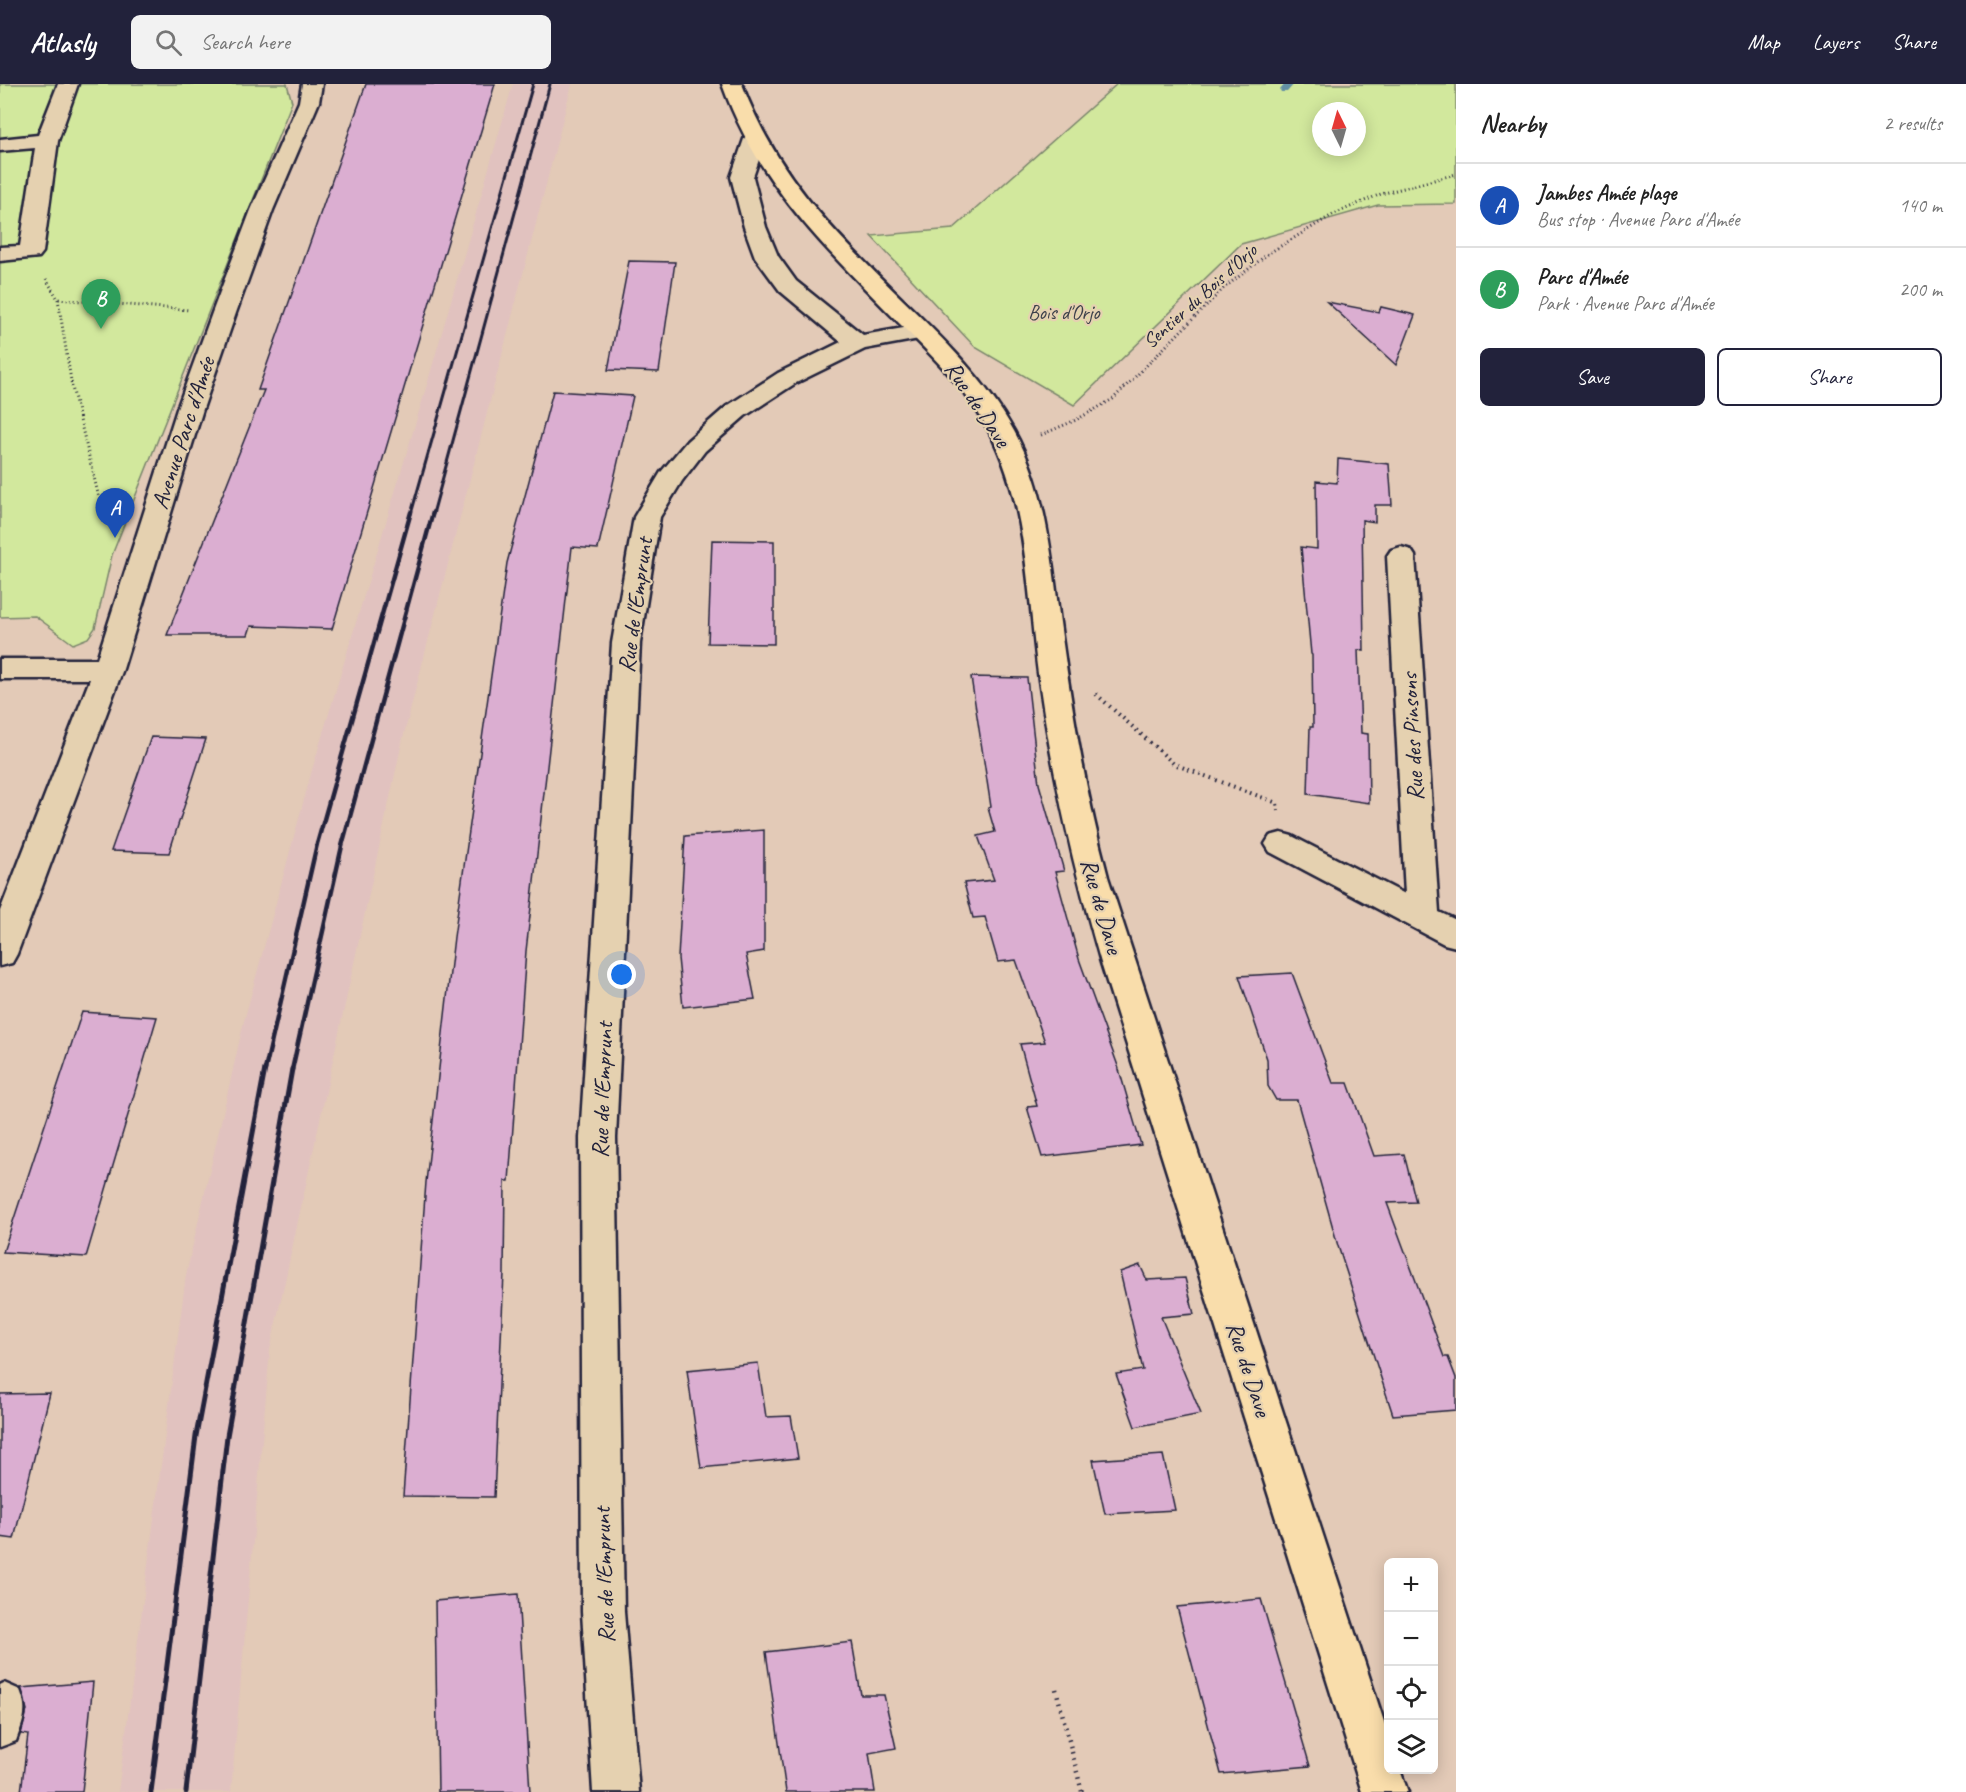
<!DOCTYPE html>
<html lang="en">
<head>
<meta charset="utf-8">
<style>
	:root { --surface:#fff; --page:#f2f2f2; --text:#222; --muted:#767676; --line:#e0e0e0; --accent:#22223b }
	body { margin:0; font-family:Caveat,sans-serif; background:var(--page); color:var(--text) }
	.controls { position:absolute; right:18px; bottom:18px; display:grid; overflow:hidden; border-radius:9px; box-shadow:0 3px 15px #0003 }
	.controls button { width:54px; height:54px; display:grid; place-items:center; padding:0; border:0; border-bottom:2px solid var(--line); background:var(--surface); color:var(--text); font:30px sans-serif }
	.compass { position:absolute; left:1312px; top:18px; width:54px; height:54px; border-radius:50%; background:var(--surface); box-shadow:0 3px 15px #0003; rotate:355deg }
	.you { position:absolute; left:622px; top:891px; width:21px; height:21px; margin:-15px; border:4px solid #fff; border-radius:50%; background:#1a73e8; box-shadow:0 0 0 9px #1a73e833 }
	.badge { display:grid; place-items:center; width:39px; height:39px; border-radius:50%; background:var(--accent); color:#fff; font-size:20px; font-weight:700 }
	.pin { position:absolute; translate:-50% -50px; filter:drop-shadow(0 2px 3px #0008) }
	.pin::after { content:''; position:absolute; top:32px; width:21px; height:18px; background:inherit; clip-path:polygon(0 0,100% 0,50% 100%) }
	.list { margin:0; padding:0; list-style:none }
	h2 { display:flex; justify-content:space-between; align-items:center; height:78px; margin:0; padding:0 24px; font-size:26px }
	h2 small { font-size:20px; font-weight:400; color:var(--muted) }
	.list li { display:grid; grid-template-columns:39px 1fr auto; gap:18px; align-items:center; box-sizing:border-box; height:84px; padding:0 24px; border-top:2px solid var(--line) }
	.list b { display:block; font-size:22px; white-space:nowrap }
	.list p { margin:0; font-size:20px; white-space:nowrap; color:var(--muted) }
	.list em { font-size:20px; font-style:normal; color:var(--muted) }
	.actions { display:flex; gap:12px; padding:18px 24px }
	.actions a { flex:1; padding:14px 0; border:2px solid var(--accent); border-radius:9px; text-align:center; font-size:21px; color:var(--accent) }
	.actions .main { background:var(--accent); color:#fff }
	.icon { flex:none; width:33px; height:33px; fill:none; stroke:currentColor; stroke-width:2; stroke-linecap:round; stroke-linejoin:round }
	.map { position:relative; flex:none; width:1456px; height:1708px; overflow:hidden }
	header { display:flex; align-items:center; gap:36px; box-sizing:border-box; height:84px; padding:0 30px; background:var(--accent); color:#fff }
	header strong { font-size:28px }
	nav { display:flex; gap:33px; margin-inline-start:auto; font-size:21px }
	.search { width:420px; height:54px; background:var(--page); display:flex; align-items:center; gap:15px; box-sizing:border-box; padding:0 21px; border-radius:9px; color:var(--muted); font-size:22px }
	main { display:flex }
	aside { flex:1; background:var(--surface) }
	.map>svg:first-child { display:block }
	.built { fill:#e1c2bf }
	.green { fill:#d2e89d; stroke:#7a856c; stroke-width:1.5; fill-rule:evenodd }
	.lines { fill:none; stroke-linecap:round; stroke-linejoin:round }
	.stream { fill:#6290a4; fill-rule:evenodd }
	.building { fill:#dbaed1; stroke:#22223b; stroke-width:1.5 }
	.minor-casing { stroke:#22223b; stroke-width:5 }
	.major-casing { stroke:#22223b; stroke-width:5 }
	.path-far2 { stroke:#22223b; stroke-width:3; stroke-dasharray:1 3; stroke-linecap:butt }
	.path-far1 { stroke:#22223b; stroke-width:4; stroke-dasharray:1.5 4.5; stroke-linecap:butt }
	.path { stroke:#22223b; stroke-width:4.5; stroke-dasharray:1.5 5; stroke-linecap:butt }
	.minor { fill:#e5d1b0; fill-rule:evenodd }
	.major { fill:#f9ddab; fill-rule:evenodd }
	.rail-far2 { stroke:#22223b; stroke-width:3 }
	.rail-far1 { stroke:#22223b; stroke-width:4.5 }
	.rail { stroke:#22223b; stroke-width:5 }
	.labels { text-anchor:middle; dominant-baseline:central; stroke-width:4.5; stroke-linejoin:round; paint-order:stroke }
	.far-street-label { font-size:20px; fill:#22223b; stroke:#e5d1b0 }
	.far-park-label { font-size:20px; fill:#3c404a; stroke:#e5d1b0 }
	.street-label { font-size:24px; fill:#22223b; stroke:#e5d1b0 }
</style>
</head>
<body>
<header>
<strong>Atlasly</strong>
<div class="search"><svg class="icon" aria-label="search" viewBox="0 0 24 24"><circle cx="10" cy="10" r="6"/><path d="M15 15l6 6"/></svg>Search here</div>
<nav><a>Map</a><a>Layers</a><a>Share</a></nav>
</header>
<main>
<div class="map">
<svg width="1456" height="1708" viewBox="0 0 1456 1708">
	<rect width="100%" height="100%" fill="#e3cab7"/>
	<filter id="ink" filterUnits="userSpaceOnUse"><feTurbulence type="fractalNoise" baseFrequency=".0167" numOctaves="2"/><feDisplacementMap in="SourceGraphic" scale="12" xChannelSelector="R" yChannelSelector="G"/><feConvolveMatrix kernelMatrix="1 2 1 2 8 2 1 2 1" color-interpolation-filters="sRGB"/></filter>
	<g filter="url(#ink)">
		<polygon class="built" points="513,0 572,0 402,658 270,1266 231,1708 118,1708 186,1191 244,937 312,686 426,304"/>
		<g class="green">
			<polygon points="0,0 287,0 292,18 112,471 95,544 88,554 73,560 35,532 0,533"/>
			<path d="M 1117,0 L 1456,0 L 1456,120 L 1378,121 L 1241,160 L 1074,321 L 975,263 L 871,152 L 953,145 ZM 1321,27 L 1357,27 L 1357,63 L 1321,63 Z"/>
		</g>
		<g class="lines">
			<polygon class="stream" points="1285,0 1294,0 1287,8 1281,8 1280,6"/>
		</g>
		<g class="building">
			<polygon points="366,0 495,0 332,545 251,542 248,551 167,551 264,306 258,306"/>
			<polygon points="629,177 675,178 659,288 608,286"/>
			<polygon points="1327,218 1379,228 1381,223 1415,231 1396,281"/>
			<polygon points="553,307 633,312 598,465 572,463 526,867 509,1097 505,1097 504,1189 494,1413 403,1412 426,1098 454,853 507,479"/>
			<polygon points="1338,375 1389,380 1392,421 1375,421 1375,438 1362,436 1364,567 1358,566 1361,649 1368,650 1369,719 1308,710 1310,643 1313,643 1312,571 1311,570 1301,463 1317,465 1316,397 1337,399"/>
			<polygon points="712,456 774,457 774,560 708,559"/>
			<polygon points="971,593 1027,594 1039,700 1064,787 1055,788 1079,875 1118,982 1141,1061 1042,1073 1027,1023 1037,1022 1020,960 1045,958 1016,876 998,878 985,833 973,834 964,799 994,796 978,752 995,748 988,724 991,723"/>
			<polygon points="151,653 206,655 169,769 111,767"/>
			<polygon points="764,746 764,867 746,870 755,915 683,923 678,874 685,752"/>
			<polygon points="1292,889 1333,999 1348,999 1374,1072 1404,1070 1416,1118 1387,1119 1444,1273 1448,1273 1456,1294 1456,1326 1393,1331 1338,1162 1297,1016 1276,1016 1268,1002 1267,975 1239,892"/>
			<polygon points="82,928 157,933 86,1173 3,1168"/>
			<polygon points="1140,1181 1147,1196 1185,1194 1194,1230 1161,1233 1201,1330 1135,1343 1116,1290 1143,1286 1120,1188"/>
			<polygon points="758,1279 766,1333 791,1332 798,1374 701,1384 687,1286"/>
			<polygon points="50,1309 14,1455 0,1453 0,1310"/>
			<polygon points="1163,1371 1175,1426 1105,1430 1093,1376"/>
			<polygon points="518,1510 530,1708 438,1708 435,1517"/>
			<polygon points="1261,1515 1310,1682 1221,1690 1177,1523"/>
			<polygon points="852,1558 861,1611 884,1611 896,1664 869,1669 875,1708 786,1708 766,1568"/>
			<polygon points="93,1598 82,1708 21,1708 28,1651 21,1650 27,1626 21,1604"/>
		</g>
		<g class="lines">
			<g class="minor-casing">
				<g id="minor">
					<polygon points="58,0 78,0 58,57 43,168 39,173 0,177 0,163 20,162 35,64 0,67 0,55 38,51"/>
					<polygon points="302,0 322,0 319,18 273,126 236,229 203,325 123,585 17,870 12,879 0,882 0,827 90,595 0,595 0,575 97,575 177,325 212,229 251,126 299,18"/>
					<polygon points="755,49 763,50 766,55 753,93 766,143 778,172 796,197 863,251 921,241 930,243 933,248 930,253 865,265 796,299 745,332 705,367 682,397 660,433 640,559 616,1054 624,1528 639,1708 593,1708 582,1528 580,1054 612,559 634,433 661,388 687,357 727,322 778,289 841,258 780,207 755,173 744,143 731,93 744,55 747,50"/>
					<polygon points="1401,463 1411,466 1415,472 1439,828 1456,836 1456,863 1444,860 1270,768 1265,760 1270,752 1281,749 1292,752 1405,810 1387,472 1391,466"/>
					<path d="M 4,1599 L 20,1606 C 28,1626 24,1636 16,1657 L 0,1663 L 0,1601 Z"/>
				</g>
			</g>
			<g class="major-casing">
				<path id="major" d="M 722,0 L 742,0 C 777,93 834,148 903,216 C 944,256 986,296 1014,347 C 1049,410 1052,483 1062,553 C 1073,633 1087,715 1108,793 L 1388,1650 L 1388,1686 L 1400,1686 L 1408,1708 L 1362,1708 L 1101,879 C 1074,786 1054,699 1040,603 C 1027,518 1030,425 989,347 C 964,300 923,263 886,226 C 817,156 756,95 722,0 Z"/>
			</g>
			<g class="path-far2">
				<polyline points="46,195 58,215 189,226"/>
				<polyline points="58,215 72,303 103,430"/>
				<polyline points="1041,351 1076,336 1113,315 1224,204 1269,169 1334,130 1381,110 1456,90"/>
			</g>
			<g class="path-far1">
				<polyline points="102,428 115,438"/>
				<polyline points="1096,610 1174,680 1277,719 1278,727"/>
			</g>
			<polyline class="path" points="1056,1605 1082,1708"/>
			<use href="#minor" class="minor"/>
			<use href="#major" class="major"/>
			<g class="rail-far2">
				<polyline points="411,430 533,0"/>
				<polyline points="433,430 550,0"/>
			</g>
			<g class="rail-far1">
				<polyline points="265,986 317,760 411,428"/>
				<polyline points="292,986 342,762 433,428"/>
			</g>
			<g class="rail">
				<polyline points="151,1708 196,1352 265,985"/>
				<polyline points="186,1708 227,1352 292,985"/>
			</g>
		</g>
	</g>
	<g class="labels">
		<g class="far-street-label">
			<text transform="translate(1200 212) rotate(-42)">Sentier du Bois d'Orjo</text>
		</g>
		<g class="far-park-label">
			<text x="1064" y="228">Bois d'Orjo</text>
		</g>
		<g class="street-label">
			<text transform="translate(978 320) rotate(56)">Rue de Dave</text>
			<text transform="translate(183 349) rotate(-72)">Avenue Parc d'Amée</text>
			<text transform="translate(635 521) rotate(-82)">Rue de l'Emprunt</text>
			<text transform="translate(1412 653) rotate(-93)">Rue des Pinsons</text>
			<text transform="translate(1102 822) rotate(74)">Rue de Dave</text>
			<text transform="translate(602 1006) rotate(-88)">Rue de l'Emprunt</text>
			<text transform="translate(1249 1285) rotate(72)">Rue de Dave</text>
			<text transform="translate(604 1491) rotate(-92)">Rue de l'Emprunt</text>
		</g>
	</g>
</svg>
<div class="controls">
<button>+</button>
<button>−</button>
<button><svg class="icon" aria-label="locate" viewBox="0 0 24 24"><circle cx="12" cy="12" r="6"/><path d="M12 2v4M12 18v4M2 12h4M18 12h4"/></svg></button>
<button><svg class="icon" aria-label="layers" viewBox="0 0 24 24"><path d="M12 4l9 5-9 5-9-5zM3 14l9 5 9-5"/></svg></button>
</div>
<svg class="compass" viewBox="-18 -18 36 36"><path d="M0-13l5 13h-10z" fill="#e53935"/><path d="M0 13l5-13h-10z" fill="#767676"/></svg>
<div class="you"></div>
<div class="pin badge" style="left:115px;top:454px;background:#1a4fb4">A</div>
<div class="pin badge" style="left:101px;top:245px;background:#2e9e5b">B</div>
</div>
<aside>
<h2>Nearby<small>2 results</small></h2>
<ul class="list">
<li><span class="badge" style="background:#1a4fb4">A</span><div><b>Jambes Amée plage</b><p>Bus stop · Avenue Parc d'Amée</p></div><em>140 m</em></li>
<li><span class="badge" style="background:#2e9e5b">B</span><div><b>Parc d'Amée</b><p>Park · Avenue Parc d'Amée</p></div><em>200 m</em></li>
</ul>
<div class="actions"><a class="main">Save</a><a>Share</a></div>
</aside>
</main>
</body>
</html>
